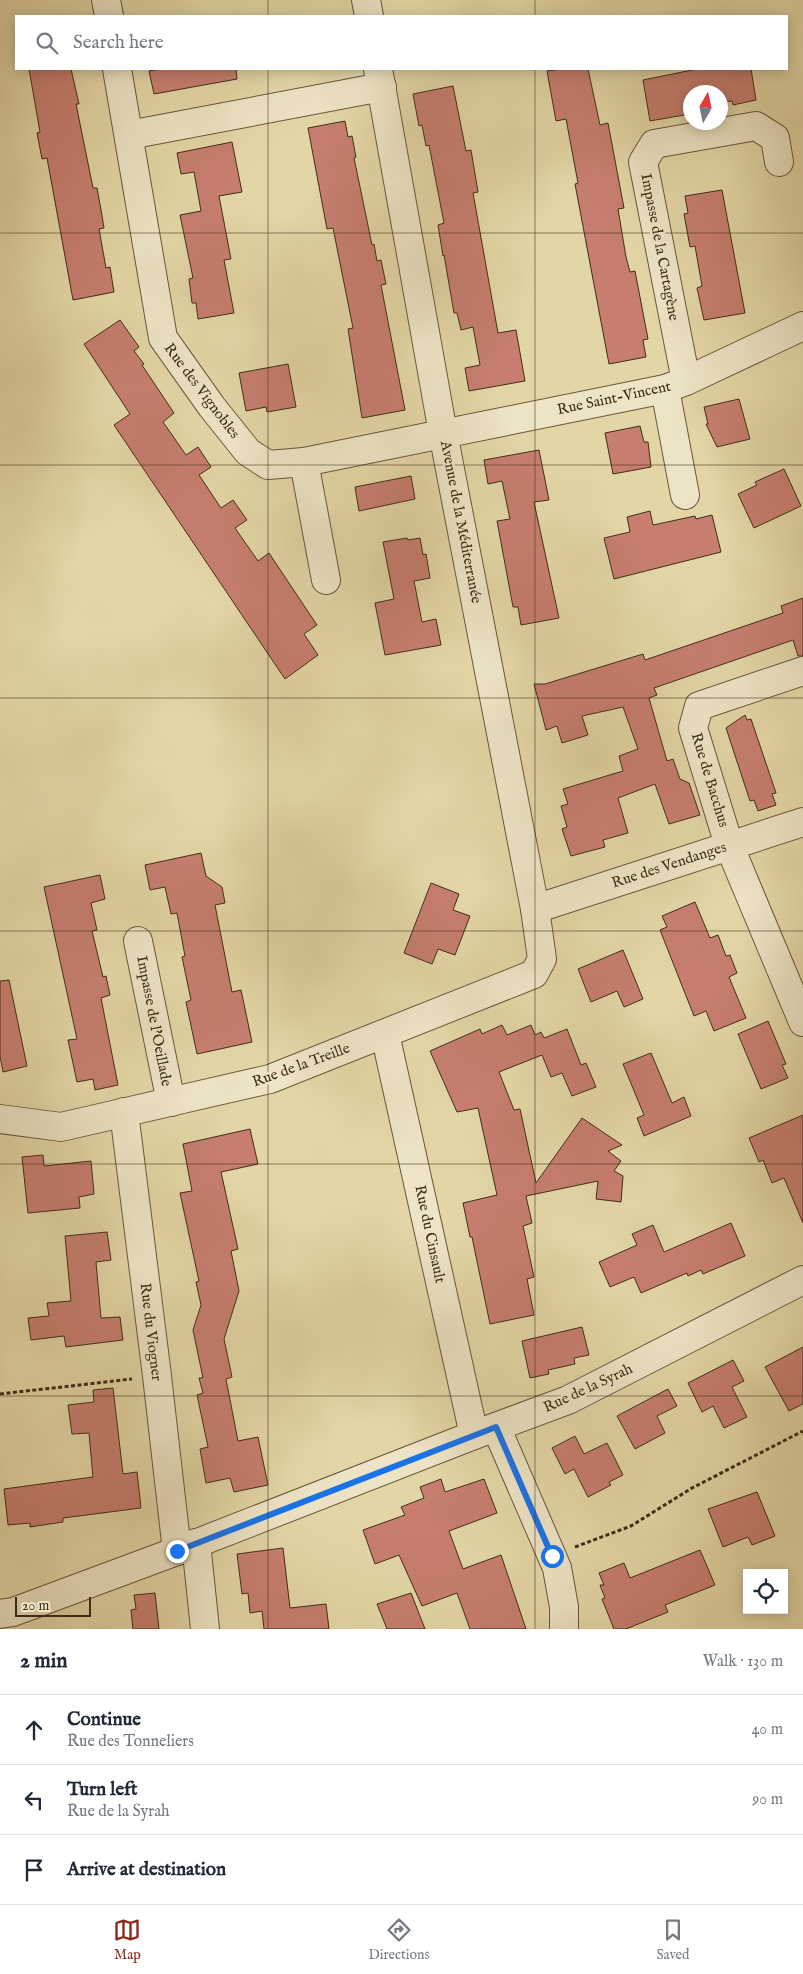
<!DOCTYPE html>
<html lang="en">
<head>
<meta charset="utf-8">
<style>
	:root { --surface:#fff; --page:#f6f6f7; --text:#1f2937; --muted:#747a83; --line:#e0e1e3; --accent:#8f2418 }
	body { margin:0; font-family:"IM FELL English",serif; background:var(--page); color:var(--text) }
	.controls { position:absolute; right:15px; bottom:15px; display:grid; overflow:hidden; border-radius:0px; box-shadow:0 2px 12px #0003 }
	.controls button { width:45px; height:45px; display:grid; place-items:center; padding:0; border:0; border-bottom:1px solid var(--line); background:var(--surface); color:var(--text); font:25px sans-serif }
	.compass { position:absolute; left:683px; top:85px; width:45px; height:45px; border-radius:50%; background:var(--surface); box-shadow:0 2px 12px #0003; rotate:9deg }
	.scale { position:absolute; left:15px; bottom:12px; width:76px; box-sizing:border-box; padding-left:5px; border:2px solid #3f2e17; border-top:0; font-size:14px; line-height:18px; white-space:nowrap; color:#3f2e17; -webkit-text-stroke:4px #ede4c5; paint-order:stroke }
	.stop { position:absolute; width:15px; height:15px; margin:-11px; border:4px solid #1a73e8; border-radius:50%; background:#fff }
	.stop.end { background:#1a73e8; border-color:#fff; box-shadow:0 1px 5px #0008 }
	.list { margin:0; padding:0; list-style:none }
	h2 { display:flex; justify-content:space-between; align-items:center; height:65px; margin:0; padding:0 20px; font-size:21px }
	h2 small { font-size:16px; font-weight:400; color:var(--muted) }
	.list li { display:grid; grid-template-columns:32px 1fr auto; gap:15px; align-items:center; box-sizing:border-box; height:70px; padding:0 20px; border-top:1px solid var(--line) }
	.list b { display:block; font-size:19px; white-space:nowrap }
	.list p { margin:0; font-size:16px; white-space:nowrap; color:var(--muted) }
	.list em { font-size:16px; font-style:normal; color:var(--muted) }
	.icon { flex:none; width:28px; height:28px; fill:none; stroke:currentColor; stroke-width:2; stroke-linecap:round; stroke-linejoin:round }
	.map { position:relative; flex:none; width:803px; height:1629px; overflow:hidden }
	.search { position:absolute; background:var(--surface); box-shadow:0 2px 12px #0003; left:15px; right:15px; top:15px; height:55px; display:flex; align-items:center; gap:12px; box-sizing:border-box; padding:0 18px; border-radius:0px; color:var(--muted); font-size:19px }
	.sheet { height:275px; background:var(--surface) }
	nav { display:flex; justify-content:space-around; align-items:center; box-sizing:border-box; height:70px; border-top:1px solid var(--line); background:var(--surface); font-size:14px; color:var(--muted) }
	nav a { display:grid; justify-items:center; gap:2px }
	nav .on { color:var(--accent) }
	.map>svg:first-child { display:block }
	.building { fill:#c77e6f; stroke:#3f2e17 }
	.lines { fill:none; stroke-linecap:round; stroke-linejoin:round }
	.street-casing { stroke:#68583b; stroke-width:30 }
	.path { stroke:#3f2e17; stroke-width:3; stroke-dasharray:4 2.5; stroke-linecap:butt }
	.street { stroke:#ede4c5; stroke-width:28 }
	.route { stroke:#1a73e8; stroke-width:6 }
	.grid { fill:none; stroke:#3f2e17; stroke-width:1; stroke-opacity:0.55 }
	.labels { text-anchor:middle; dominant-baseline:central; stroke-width:5; stroke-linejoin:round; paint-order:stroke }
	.street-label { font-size:15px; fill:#3f2e17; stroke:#ede4c5 }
</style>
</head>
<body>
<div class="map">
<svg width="803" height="1629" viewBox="0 0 803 1629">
	<rect width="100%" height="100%" fill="#e3d6a6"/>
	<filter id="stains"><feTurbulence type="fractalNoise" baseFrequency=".004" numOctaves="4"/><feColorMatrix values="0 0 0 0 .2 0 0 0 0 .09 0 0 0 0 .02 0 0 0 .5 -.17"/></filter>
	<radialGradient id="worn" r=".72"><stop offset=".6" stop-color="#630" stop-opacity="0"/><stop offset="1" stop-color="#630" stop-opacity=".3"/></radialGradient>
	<g class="building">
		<polygon points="29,69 71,69 79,104 76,104 93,188 97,188 101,210 104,228 99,229 106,268 110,267 114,292 73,300 47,158 42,159 37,133 40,132"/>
		<polygon points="160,69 236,69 237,79 154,94 149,71"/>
		<polygon points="561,69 588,69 600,125 608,123 624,208 618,209 626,257 630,272 635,271 648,339 643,340 646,357 609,364 575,184 578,183 566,119 556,121 547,71"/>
		<polygon points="697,69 751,69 756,100 733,105 732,101 720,103 720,92 690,92 690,114 650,121 643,80"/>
		<polygon points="453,86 466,151 471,150 478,192 473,193 498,333 516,330 525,381 469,391 465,368 480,365 473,327 461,330 457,313 454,313 444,255 443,256 438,225 444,223 429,145 426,146 422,125 419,126 413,94"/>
		<polygon points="345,121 348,137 352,136 356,157 354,158 372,245 374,244 377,261 381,260 386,284 381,285 405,410 362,418 348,329 353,328 333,228 327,229 308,128"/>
		<polygon points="232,142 242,192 219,196 231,259 224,260 234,313 198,319 196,303 192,303 189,279 193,278 180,215 201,211 194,172 181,174 177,153"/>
		<polygon points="722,190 745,313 704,320 697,288 702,286 695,246 690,247 684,214 688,213 685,196"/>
		<polygon points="120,320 139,347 134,351 144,364 142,365 174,413 163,422 186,455 198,447 211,467 199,475 221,508 233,500 247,520 235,528 258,561 269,553 317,625 304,634 318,655 285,679 114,425 130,414 84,344"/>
		<polygon points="288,364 296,407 267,412 266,407 246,411 239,373"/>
		<polygon points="739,399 750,439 717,447 706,424 708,424 704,407"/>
		<polygon points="640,426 644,442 648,442 651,467 613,474 605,433"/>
		<polygon points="539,450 549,500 534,502 559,618 521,625 518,607 513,607 497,521 510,519 502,481 488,484 484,460"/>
		<polygon points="784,469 801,506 754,528 738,494 757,485 755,482"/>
		<polygon points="411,476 415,499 359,511 355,487"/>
		<polygon points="650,511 653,525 695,516 696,519 712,515 721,552 614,579 604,538 630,532 627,517"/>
		<polygon points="407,538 408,540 420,538 423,555 426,554 430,578 414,581 422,622 436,619 441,645 385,655 375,603 394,599 383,542"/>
		<polygon points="803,598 803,656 798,656 793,640 654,688 657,695 649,698 667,761 673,759 680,779 689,783 700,815 669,824 655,784 618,798 628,833 603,840 605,847 571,856 562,829 567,827 561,806 568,804 563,789 623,771 619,756 638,749 623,707 582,716 588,735 562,743 557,726 546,730 534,684 545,684 643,654 645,660 783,613 781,606"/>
		<polygon points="745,715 747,720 751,719 776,793 772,794 776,805 758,811 754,800 750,801 726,728"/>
		<polygon points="201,853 206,876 222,887 225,903 215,905 232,992 241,990 252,1042 197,1054 186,1002 191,1000 182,957 185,956 177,913 171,914 165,887 150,890 145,865"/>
		<polygon points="100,875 105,899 91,903 97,930 92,931 103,977 106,976 110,995 101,998 118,1085 95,1090 93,1079 77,1082 68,1040 77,1039 44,887"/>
		<polygon points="431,883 459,894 453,910 470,916 455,955 438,949 432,964 404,953"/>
		<polygon points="695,902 710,938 718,935 726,956 730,955 737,973 729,977 746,1018 714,1031 706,1011 694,1016 660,930 667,927 662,916"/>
		<polygon points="623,950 643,999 624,1007 617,991 591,1002 578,969"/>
		<polygon points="9,980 27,1066 3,1072 0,1056 0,981"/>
		<polygon points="768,1021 786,1064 782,1065 788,1078 761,1089 738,1034"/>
		<polygon points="502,1025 507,1035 531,1025 535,1035 541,1032 544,1038 567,1029 581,1065 586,1063 596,1087 572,1096 562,1073 551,1077 542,1055 499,1072 514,1110 520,1109 536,1183 582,1118 622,1145 608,1151 621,1161 614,1171 623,1176 621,1202 596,1199 598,1181 526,1196 532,1223 523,1226 534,1277 527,1279 534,1315 490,1324 472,1237 470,1237 463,1203 497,1195 478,1108 457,1112 430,1051 480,1029 482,1034"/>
		<polygon points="651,1053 672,1103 684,1097 691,1116 644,1136 637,1118 644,1115 623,1064"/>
		<polygon points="803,1115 803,1223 784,1178 772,1183 763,1160 759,1162 749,1138"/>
		<polygon points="250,1129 258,1164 221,1172 238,1249 231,1251 239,1291 224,1339 232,1377 226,1379 238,1441 258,1437 268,1485 234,1492 230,1478 206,1483 200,1449 208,1447 197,1395 203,1393 199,1378 203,1378 193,1330 201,1305 196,1282 199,1281 180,1193 192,1191 183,1144"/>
		<polygon points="43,1155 44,1166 91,1161 94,1194 79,1197 80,1208 28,1213 22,1157"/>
		<polygon points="731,1223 745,1256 703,1274 701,1270 688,1276 687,1273 641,1293 634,1277 610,1287 599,1262 637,1245 632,1234 653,1225 664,1252"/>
		<polygon points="107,1232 111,1260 96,1262 101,1318 120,1317 123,1340 66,1347 64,1336 31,1340 28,1318 49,1316 47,1303 71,1301 65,1236"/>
		<polygon points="582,1327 589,1355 574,1358 575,1364 548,1370 549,1374 530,1378 522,1341"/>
		<polygon points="803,1347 803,1404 789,1411 765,1367"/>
		<polygon points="733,1360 744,1381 732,1387 747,1417 724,1428 713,1406 702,1412 688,1383"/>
		<polygon points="113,1388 123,1474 137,1472 141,1508 63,1518 63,1522 30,1527 30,1523 8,1525 4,1489 93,1477 89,1433 72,1434 68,1405 94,1402 93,1390"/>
		<polygon points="668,1389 677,1406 657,1416 665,1433 635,1449 617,1416"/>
		<polygon points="575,1436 584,1454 607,1443 623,1475 609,1482 611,1485 588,1497 574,1469 565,1474 552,1448"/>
		<polygon points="441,1479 445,1492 484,1479 497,1513 449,1531 463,1569 501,1555 526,1629 470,1629 457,1593 422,1606 399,1555 375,1564 363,1530 405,1515 401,1507 424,1498 420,1487"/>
		<polygon points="757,1492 775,1536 752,1545 748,1537 723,1547 708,1509"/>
		<polygon points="283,1548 290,1608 326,1604 329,1629 264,1629 262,1611 250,1613 248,1593 242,1594 237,1554"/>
		<polygon points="700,1550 715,1585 665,1605 668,1612 626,1629 614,1629 602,1599 605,1598 600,1585 604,1585 599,1573 624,1563 630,1578"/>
		<polygon points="155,1593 159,1629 133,1629 131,1610 136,1609 134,1595"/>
		<polygon points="411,1593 425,1629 387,1629 377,1604"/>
	</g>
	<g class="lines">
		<g class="street-casing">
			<g id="street">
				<polyline points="106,0 109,16"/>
				<polyline points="366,0 369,16"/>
				<polyline points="117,69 163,338 212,407 248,452 268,465 304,462 665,389 686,381 803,326"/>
				<polyline points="129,135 382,87"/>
				<polyline points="686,381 643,162 654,144 756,126 775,138 779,162"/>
				<polyline points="665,389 685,495"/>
				<polyline points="304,462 326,580"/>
				<polyline points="803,671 699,706 693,728 729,845 803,1022"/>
				<polyline points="535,909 803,822"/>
				<polyline points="138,941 171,1102"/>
				<polyline points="385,1034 474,1435"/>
				<polyline points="124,1112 157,1376 177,1551"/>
				<polyline points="0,1119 61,1127 270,1079 534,974 542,959 535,909 443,433 378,69"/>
				<polyline points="496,1427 557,1568 564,1607 564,1629"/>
				<polyline points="196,1543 205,1629"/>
				<polyline points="0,1614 13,1612 177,1551 474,1435 568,1400 803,1280"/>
			</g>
		</g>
		<g class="path">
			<polyline points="0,1394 132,1379"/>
			<polyline points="575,1547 631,1526 692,1488 803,1431"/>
		</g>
		<use href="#street" class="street"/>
	</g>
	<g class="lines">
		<polyline class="route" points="177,1551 496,1427 552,1556"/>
	</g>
	<path class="grid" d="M 268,0 L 268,16M 535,0 L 535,16M 268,69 L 268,1629M 535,69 L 535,1629M 0,233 L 803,233M 0,465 L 803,465M 0,698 L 803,698M 0,931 L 803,931M 0,1164 L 803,1164M 0,1396 L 803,1396"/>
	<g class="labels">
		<g class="street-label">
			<text transform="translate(660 247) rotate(79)">Impasse de la Cartagène</text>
			<text transform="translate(202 391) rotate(53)">Rue des Vignobles</text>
			<text transform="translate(614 398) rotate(-12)">Rue Saint-Vincent</text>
			<text transform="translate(461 522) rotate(79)">Avenue de la Méditerranée</text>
			<text transform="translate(710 780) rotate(73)">Rue de Bacchus</text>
			<text transform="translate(669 865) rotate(-18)">Rue des Vendanges</text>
			<text transform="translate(154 1021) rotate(79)">Impasse de l'Oeillade</text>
			<text transform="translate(301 1065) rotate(-20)">Rue de la Treille</text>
			<text transform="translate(430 1234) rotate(78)">Rue du Cinsault</text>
			<text transform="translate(151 1332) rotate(83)">Rue du Viogner</text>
			<text transform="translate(588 1388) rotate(-25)">Rue de la Syrah</text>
		</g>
	</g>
	<rect width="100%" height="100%" filter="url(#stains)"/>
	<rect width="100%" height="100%" fill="url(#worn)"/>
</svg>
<div class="controls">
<button><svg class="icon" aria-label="locate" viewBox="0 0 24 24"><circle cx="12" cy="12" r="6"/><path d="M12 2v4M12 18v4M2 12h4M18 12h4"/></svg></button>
</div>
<svg class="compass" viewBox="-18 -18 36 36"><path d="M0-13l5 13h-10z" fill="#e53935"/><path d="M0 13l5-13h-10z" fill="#747a83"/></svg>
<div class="scale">20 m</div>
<div class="stop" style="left:552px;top:1556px"></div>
<div class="stop end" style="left:177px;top:1551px"></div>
<div class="search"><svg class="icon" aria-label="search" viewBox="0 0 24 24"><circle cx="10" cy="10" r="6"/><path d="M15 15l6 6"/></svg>Search here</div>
</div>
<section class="sheet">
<h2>2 min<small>Walk · 130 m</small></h2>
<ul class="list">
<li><svg class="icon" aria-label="ahead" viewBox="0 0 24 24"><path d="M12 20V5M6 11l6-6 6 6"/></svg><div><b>Continue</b><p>Rue des Tonneliers</p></div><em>40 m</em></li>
<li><svg class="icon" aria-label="left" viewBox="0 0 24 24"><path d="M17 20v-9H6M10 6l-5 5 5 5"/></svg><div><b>Turn left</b><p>Rue de la Syrah</p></div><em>90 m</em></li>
<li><svg class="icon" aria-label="arrive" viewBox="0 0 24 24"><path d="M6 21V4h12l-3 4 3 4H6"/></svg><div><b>Arrive at destination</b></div></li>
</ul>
</section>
<nav>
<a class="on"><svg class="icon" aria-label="map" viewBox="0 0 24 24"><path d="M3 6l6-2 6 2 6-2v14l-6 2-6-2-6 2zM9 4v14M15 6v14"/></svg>Map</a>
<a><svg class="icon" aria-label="directions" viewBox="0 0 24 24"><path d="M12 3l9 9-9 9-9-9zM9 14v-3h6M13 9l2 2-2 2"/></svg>Directions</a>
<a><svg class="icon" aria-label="saved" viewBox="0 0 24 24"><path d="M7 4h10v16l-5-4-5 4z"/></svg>Saved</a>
</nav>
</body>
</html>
